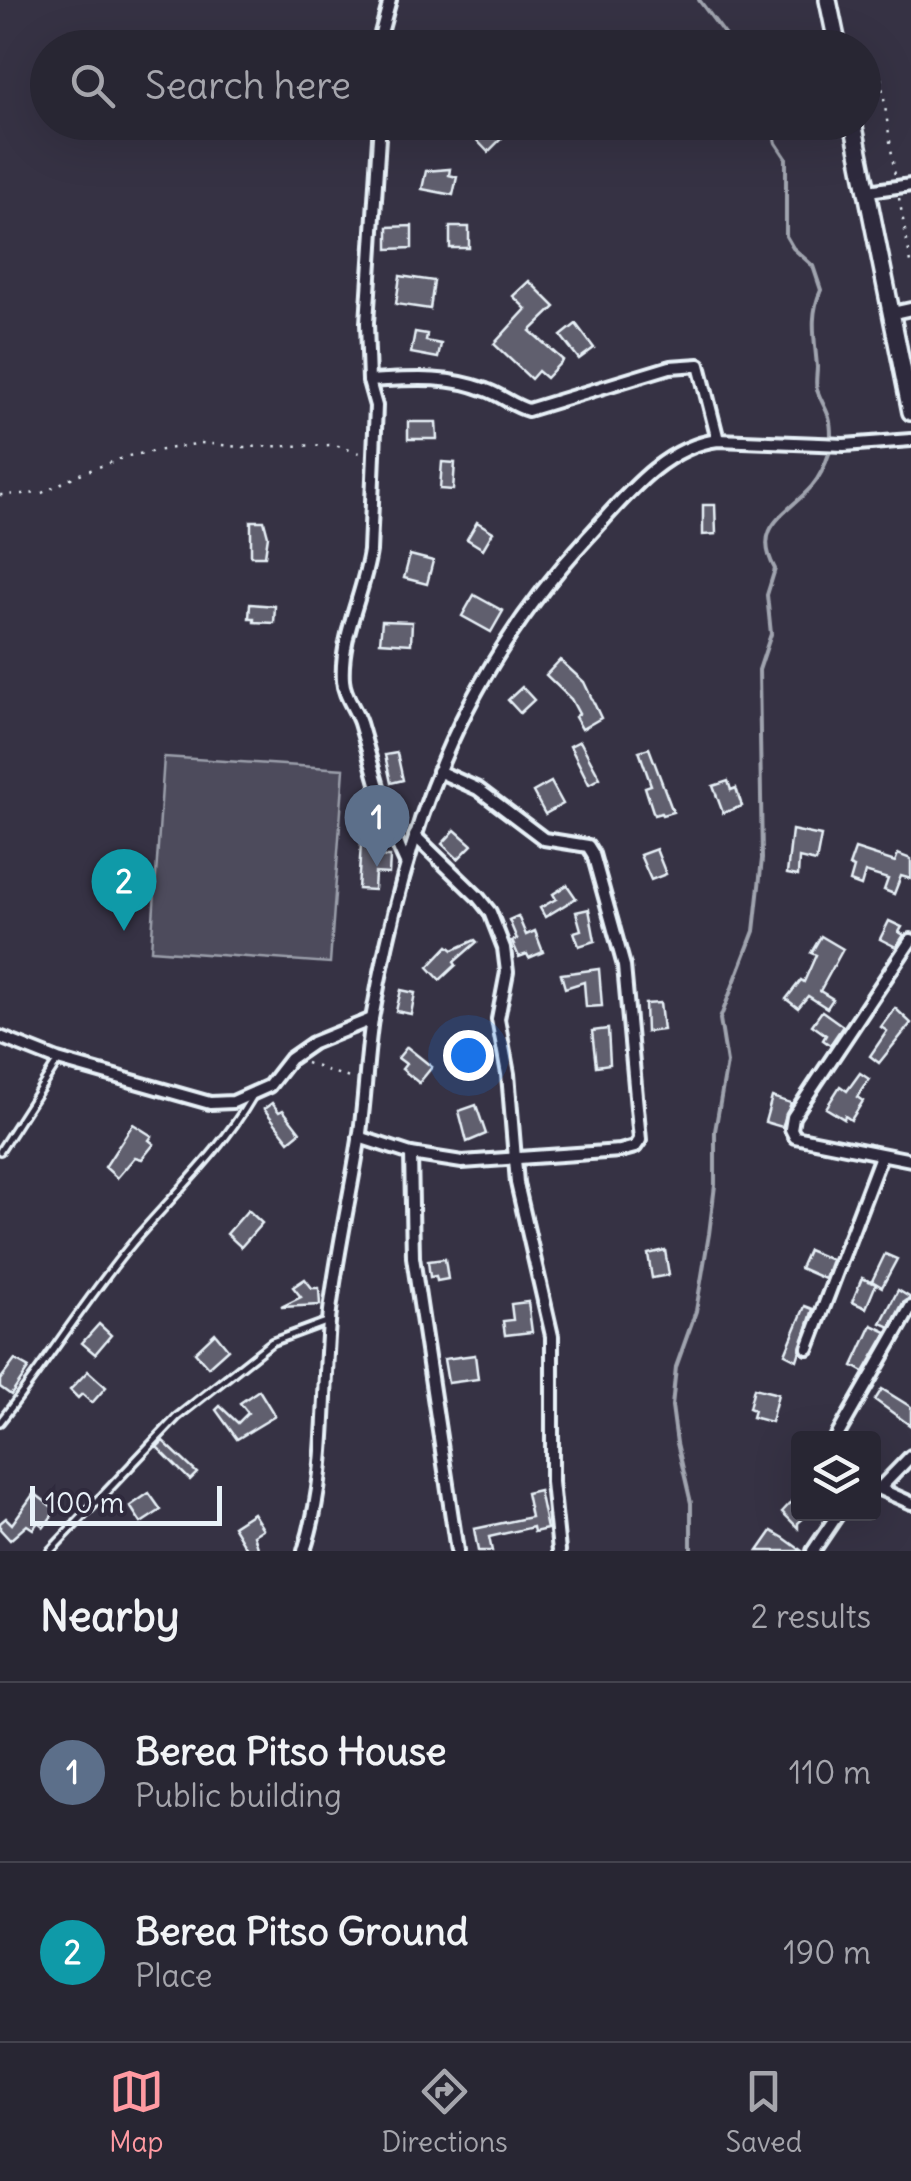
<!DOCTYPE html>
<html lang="en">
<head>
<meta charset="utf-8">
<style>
	:root { --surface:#282633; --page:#302e3b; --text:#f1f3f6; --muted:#a5a5ac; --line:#44434e; --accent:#ff9aa2 }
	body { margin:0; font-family:Delius,sans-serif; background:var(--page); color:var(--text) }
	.controls { position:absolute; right:30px; bottom:30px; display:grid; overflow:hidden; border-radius:10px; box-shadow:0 10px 40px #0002 }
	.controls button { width:90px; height:90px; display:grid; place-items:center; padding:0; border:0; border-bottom:2px solid var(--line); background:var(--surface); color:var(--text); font:50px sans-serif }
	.scale { position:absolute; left:30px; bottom:25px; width:192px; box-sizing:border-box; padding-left:10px; border:5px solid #e8f1f8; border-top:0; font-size:28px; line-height:35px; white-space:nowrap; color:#e8f1f8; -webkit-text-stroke:8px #2f2a3d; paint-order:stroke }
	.you { position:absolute; left:468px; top:1055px; width:35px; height:35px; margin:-25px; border:8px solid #fff; border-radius:50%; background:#1a73e8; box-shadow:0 0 0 15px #1a73e833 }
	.badge { display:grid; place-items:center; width:65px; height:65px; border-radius:50%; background:var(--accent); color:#fff; font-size:32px; font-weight:700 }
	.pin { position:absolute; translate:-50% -82px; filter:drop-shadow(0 2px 5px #0008) }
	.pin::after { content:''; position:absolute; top:52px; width:35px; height:30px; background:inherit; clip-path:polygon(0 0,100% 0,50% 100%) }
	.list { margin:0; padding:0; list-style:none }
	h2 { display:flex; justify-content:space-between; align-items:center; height:130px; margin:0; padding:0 40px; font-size:42px }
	h2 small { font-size:32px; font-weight:400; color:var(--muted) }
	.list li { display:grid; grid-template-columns:65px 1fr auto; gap:30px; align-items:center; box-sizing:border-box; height:180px; padding:0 40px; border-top:2px solid var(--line) }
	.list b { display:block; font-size:38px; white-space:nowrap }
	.list p { margin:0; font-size:32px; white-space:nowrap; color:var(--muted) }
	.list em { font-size:32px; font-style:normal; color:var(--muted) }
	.icon { flex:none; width:55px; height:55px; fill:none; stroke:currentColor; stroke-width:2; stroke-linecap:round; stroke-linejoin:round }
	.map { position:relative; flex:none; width:911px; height:1551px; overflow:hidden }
	.search { position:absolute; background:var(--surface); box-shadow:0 10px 40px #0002; left:30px; right:30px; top:30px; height:110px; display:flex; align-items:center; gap:25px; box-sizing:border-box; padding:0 35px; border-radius:55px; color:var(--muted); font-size:38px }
	.sheet { height:490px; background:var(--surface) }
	nav { display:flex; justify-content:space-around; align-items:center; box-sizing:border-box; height:140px; border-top:2px solid var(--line); background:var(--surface); font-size:28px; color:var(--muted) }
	nav a { display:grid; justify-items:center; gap:5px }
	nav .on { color:var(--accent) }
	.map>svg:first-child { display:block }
	.green { fill:#4d4b5c; stroke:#9a9eaa; stroke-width:2.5 }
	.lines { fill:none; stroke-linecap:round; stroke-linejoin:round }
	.stream { stroke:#a0a4af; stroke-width:4 }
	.building { fill:#605e6e; stroke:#e8f1f8; stroke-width:2.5 }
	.service-casing { stroke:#e8f1f8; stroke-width:12 }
	.minor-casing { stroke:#e8f1f8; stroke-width:18 }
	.primary-casing { stroke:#e8f1f8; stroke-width:22 }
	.path { stroke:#e8f1f8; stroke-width:2.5; stroke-dasharray:2.5 8; stroke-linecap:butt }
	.service { stroke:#2f2a3d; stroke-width:5 }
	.minor { stroke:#2f2a3d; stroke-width:10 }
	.primary { stroke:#2f2a3d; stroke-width:15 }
</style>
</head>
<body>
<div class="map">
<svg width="911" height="1551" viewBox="0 0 911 1551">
	<rect width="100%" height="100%" fill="#363244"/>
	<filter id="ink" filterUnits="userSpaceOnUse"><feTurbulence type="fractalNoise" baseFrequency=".01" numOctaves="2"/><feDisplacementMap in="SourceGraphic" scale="20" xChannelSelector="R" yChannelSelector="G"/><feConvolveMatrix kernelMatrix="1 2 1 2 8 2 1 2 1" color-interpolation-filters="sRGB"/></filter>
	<g filter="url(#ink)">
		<polygon class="green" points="164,757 344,769 330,963 151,950"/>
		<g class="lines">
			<g class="stream">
				<polyline points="699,0 735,48"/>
				<path d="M 771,122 L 776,143 L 786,158 L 786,236 L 793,248 L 813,266 L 821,290 C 809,316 815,339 817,367 C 817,374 815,383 817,390 C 824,409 831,412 831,435"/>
				<path d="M 691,1551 L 691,1503 L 677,1443 L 672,1406 L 676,1367 L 696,1311 L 709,1234 L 715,1185 L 715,1131 L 727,1063 L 720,1019 L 754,931 L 762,859 L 759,670 L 771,634 L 767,595 L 775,569 C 751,526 787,515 812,486 C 820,477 826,463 830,451"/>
			</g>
		</g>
		<g class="building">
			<polygon points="407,122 444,122 442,134 406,128"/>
			<polygon points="480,122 491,122 504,136 488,152 470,133"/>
			<polygon points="450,169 449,175 457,177 453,195 422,189 426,171"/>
			<polygon points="412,226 412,248 388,249 388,227"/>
			<rect x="450" y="227" width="19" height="21"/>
			<polygon points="400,276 434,281 430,309 396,304"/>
			<polygon points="529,281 555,307 530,331 563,360 546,378 538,371 531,379 494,344 526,309 513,296"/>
			<polygon points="576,324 594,348 579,359 561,336"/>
			<polygon points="415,332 427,334 426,341 441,344 438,358 411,353"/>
			<polygon points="408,422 436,422 437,439 408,439"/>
			<polygon points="442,462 455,463 453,490 440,489"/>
			<polygon points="703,505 715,505 716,534 703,535"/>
			<polygon points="251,521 264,521 268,536 265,556 251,556"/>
			<polygon points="477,522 493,532 483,549 467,539"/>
			<polygon points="410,555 433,561 427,584 404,578"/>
			<polygon points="474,595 503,611 491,632 462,616"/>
			<polygon points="250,604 275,606 274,623 254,622 254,618 249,618"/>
			<polygon points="382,621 412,622 411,644 380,642"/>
			<polygon points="560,660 584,682 601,718 582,729 575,717 579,714 571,699 546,675"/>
			<polygon points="522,687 534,700 520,713 508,700"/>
			<polygon points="580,741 600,778 589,784 570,746"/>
			<polygon points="649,748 673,812 662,815 661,813 654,815 645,787 651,785 639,751"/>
			<polygon points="397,753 403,780 391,783 385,755"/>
			<polygon points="728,781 731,790 736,788 742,806 723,813 713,786"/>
			<polygon points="551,782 563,804 545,814 533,792"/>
			<polygon points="455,830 472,845 458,859 442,844"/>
			<polygon points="792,830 821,836 816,862 799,858 798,876 787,874"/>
			<polygon points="361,844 376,845 375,857 390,857 389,874 375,873 374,890 358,889"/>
			<polygon points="656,849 666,874 651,880 640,855"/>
			<polygon points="855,849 895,862 898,854 911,859 911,879 901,876 894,894 884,890 888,879 865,872 861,886 850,882 854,868 849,866"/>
			<polygon points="567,885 576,898 545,917 540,908 556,899 553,894"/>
			<polygon points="589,909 595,941 579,946 574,932 581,930 576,912"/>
			<polygon points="518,916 526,935 535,931 543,952 529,958 527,954 519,957 512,941 517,939 509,920"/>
			<polygon points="889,921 902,927 899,932 904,935 896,947 880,939"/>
			<polygon points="821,936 843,949 820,991 833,999 827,1008 808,996 798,1008 786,999 801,980 804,982 816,955 811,953"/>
			<polygon points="475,940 477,942 454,962 456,965 440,980 428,967 448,946 453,950"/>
			<polygon points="599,969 602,1006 586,1007 584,982 565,988 561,974"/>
			<polygon points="401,990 415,993 411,1014 396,1011"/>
			<polygon points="660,1003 663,1030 646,1032 645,1004"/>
			<polygon points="895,1008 911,1023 879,1063 870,1056 887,1031 881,1027"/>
			<polygon points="822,1011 843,1026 830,1045 823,1040 826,1035 812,1025"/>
			<polygon points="608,1029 610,1064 596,1066 592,1031"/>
			<polygon points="407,1047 432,1067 419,1083 402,1069 406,1064 398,1058"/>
			<polygon points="860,1073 869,1079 857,1097 863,1101 851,1120 845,1116 844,1119 826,1108 840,1086 847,1091"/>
			<polygon points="772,1097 791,1103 782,1127 765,1122"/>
			<polygon points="272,1103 279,1112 283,1110 300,1132 289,1141 264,1109"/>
			<polygon points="476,1105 486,1134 467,1142 459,1111"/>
			<polygon points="133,1124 152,1136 149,1140 154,1144 142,1159 135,1157 117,1178 105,1167"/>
			<polygon points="248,1210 262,1223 241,1247 227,1234"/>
			<polygon points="665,1250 669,1275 652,1278 648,1254"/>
			<polygon points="808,1250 832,1260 825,1279 800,1268"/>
			<polygon points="885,1254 897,1259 882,1287 872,1281"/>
			<polygon points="445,1259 448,1279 437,1281 436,1276 430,1277 428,1261"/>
			<polygon points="862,1278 876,1284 866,1308 852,1302"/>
			<polygon points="305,1279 312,1288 319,1288 320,1305 281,1307 301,1297 293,1287"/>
			<polygon points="898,1290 911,1298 903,1303 890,1327 881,1323"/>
			<polygon points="528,1302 532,1332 505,1335 503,1321 513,1320 511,1304"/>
			<polygon points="805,1306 813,1309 797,1360 785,1354"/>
			<polygon points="99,1324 111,1335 95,1354 82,1343"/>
			<polygon points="872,1325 887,1332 864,1372 853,1366"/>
			<polygon points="215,1333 228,1349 208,1367 195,1352"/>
			<polygon points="475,1355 478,1379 448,1383 444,1359"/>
			<polygon points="15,1360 29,1368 11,1395 0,1387 0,1380"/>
			<polygon points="88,1371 106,1387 92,1403 82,1394 78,1398 70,1390"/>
			<polygon points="754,1388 778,1394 771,1422 752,1417 754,1410 749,1408"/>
			<polygon points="882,1389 911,1407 911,1426 875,1400"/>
			<polygon points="259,1390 275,1416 237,1439 216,1410 220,1406 238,1423 248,1413 240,1403"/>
			<polygon points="163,1441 197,1473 190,1480 157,1447"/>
			<polygon points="539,1490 547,1529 534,1532 533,1527 489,1537 492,1551 478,1551 474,1529 531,1517 526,1493"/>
			<polygon points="34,1493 56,1510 44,1527 38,1522 33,1529 27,1525 10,1540 0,1529 0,1523 6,1518 12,1524"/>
			<polygon points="149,1493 161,1510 141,1523 130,1506"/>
			<polygon points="798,1495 798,1514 808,1514 798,1523 798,1528 782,1512"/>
			<polygon points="253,1513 263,1529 254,1535 259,1551 248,1551 233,1526"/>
			<polygon points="772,1531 784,1538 802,1551 758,1551"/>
		</g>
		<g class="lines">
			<g class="service-casing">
				<g id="service">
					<polyline points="0,1151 58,1061"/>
					<path d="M 0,1422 C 46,1364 87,1297 134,1241 C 174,1194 221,1151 252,1097"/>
					<polyline points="50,1551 177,1417 272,1342 329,1321"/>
				</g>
			</g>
			<g class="minor-casing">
				<g id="minor">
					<polyline points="377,48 390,0"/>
					<path d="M 380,122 L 367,323 L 369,381 L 376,406 L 370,551 C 364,594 340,636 343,680 C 344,696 355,708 360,723 C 375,773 383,814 406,863"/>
					<polyline points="868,191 911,185"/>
					<polyline points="893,313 911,309"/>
					<path d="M 369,381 C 409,379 447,375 486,390 C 501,395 513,406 528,410 L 670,367 L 699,365 L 718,440"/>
					<polyline points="415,836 478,897 490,912 504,948 507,972 498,1019 508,1074 517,1183 552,1336 552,1482 559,1551"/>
					<polyline points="911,940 793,1117 791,1129 795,1137 911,1160"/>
					<polyline points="0,1037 58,1060 210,1103 233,1102 269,1086 290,1059 313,1043 372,1019"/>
					<polyline points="359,1137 411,1154 462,1162 620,1151 635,1147 640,1140 624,966 593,854 588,846 544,839 478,789 438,771"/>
					<polyline points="411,1154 413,1257 457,1551"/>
					<polyline points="808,1348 881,1156"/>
					<polyline points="836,1438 911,1307"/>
					<polyline points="875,1487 911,1503"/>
					<polyline points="880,1488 911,1456"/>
					<path d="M 304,1551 C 329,1475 322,1390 330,1311 C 337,1254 350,1197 359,1140 C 365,1100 366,1059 372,1019 C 405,831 456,680 588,537 C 624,498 662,447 718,440 L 844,445 L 911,440"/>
					<polyline points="813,1551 838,1514"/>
				</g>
			</g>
			<g class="primary-casing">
				<g id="primary">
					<polyline points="828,0 838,48"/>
					<polyline points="853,122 911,412"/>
				</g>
			</g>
			<g class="path">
				<polyline points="881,78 895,176"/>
				<polyline points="899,198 911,263"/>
				<polyline points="0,495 42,493 77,475 128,456 201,443 241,447 335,445 362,454"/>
				<polyline points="306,1063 355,1080"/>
			</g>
			<use href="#service" class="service"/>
			<use href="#minor" class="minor"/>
			<use href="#primary" class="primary"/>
		</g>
	</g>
</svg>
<div class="controls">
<button><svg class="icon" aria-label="layers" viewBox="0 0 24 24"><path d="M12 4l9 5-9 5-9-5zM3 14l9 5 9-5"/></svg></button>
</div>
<div class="scale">100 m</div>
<div class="you"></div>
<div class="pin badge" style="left:377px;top:867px;background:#5c6f8a">1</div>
<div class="pin badge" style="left:124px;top:931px;background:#0f9aa8">2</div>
<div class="search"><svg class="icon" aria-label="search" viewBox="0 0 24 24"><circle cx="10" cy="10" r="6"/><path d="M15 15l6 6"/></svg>Search here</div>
</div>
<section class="sheet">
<h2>Nearby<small>2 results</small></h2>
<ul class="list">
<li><span class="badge" style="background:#5c6f8a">1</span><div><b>Berea Pitso House</b><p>Public building</p></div><em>110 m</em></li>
<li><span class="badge" style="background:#0f9aa8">2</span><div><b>Berea Pitso Ground</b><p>Place</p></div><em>190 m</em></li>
</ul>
</section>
<nav>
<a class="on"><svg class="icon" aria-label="map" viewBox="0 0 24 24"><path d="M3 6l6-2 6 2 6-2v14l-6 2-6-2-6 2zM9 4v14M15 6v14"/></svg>Map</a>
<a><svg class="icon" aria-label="directions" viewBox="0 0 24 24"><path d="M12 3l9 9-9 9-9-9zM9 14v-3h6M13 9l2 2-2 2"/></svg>Directions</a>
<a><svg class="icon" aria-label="saved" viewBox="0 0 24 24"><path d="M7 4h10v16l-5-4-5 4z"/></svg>Saved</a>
</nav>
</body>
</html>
